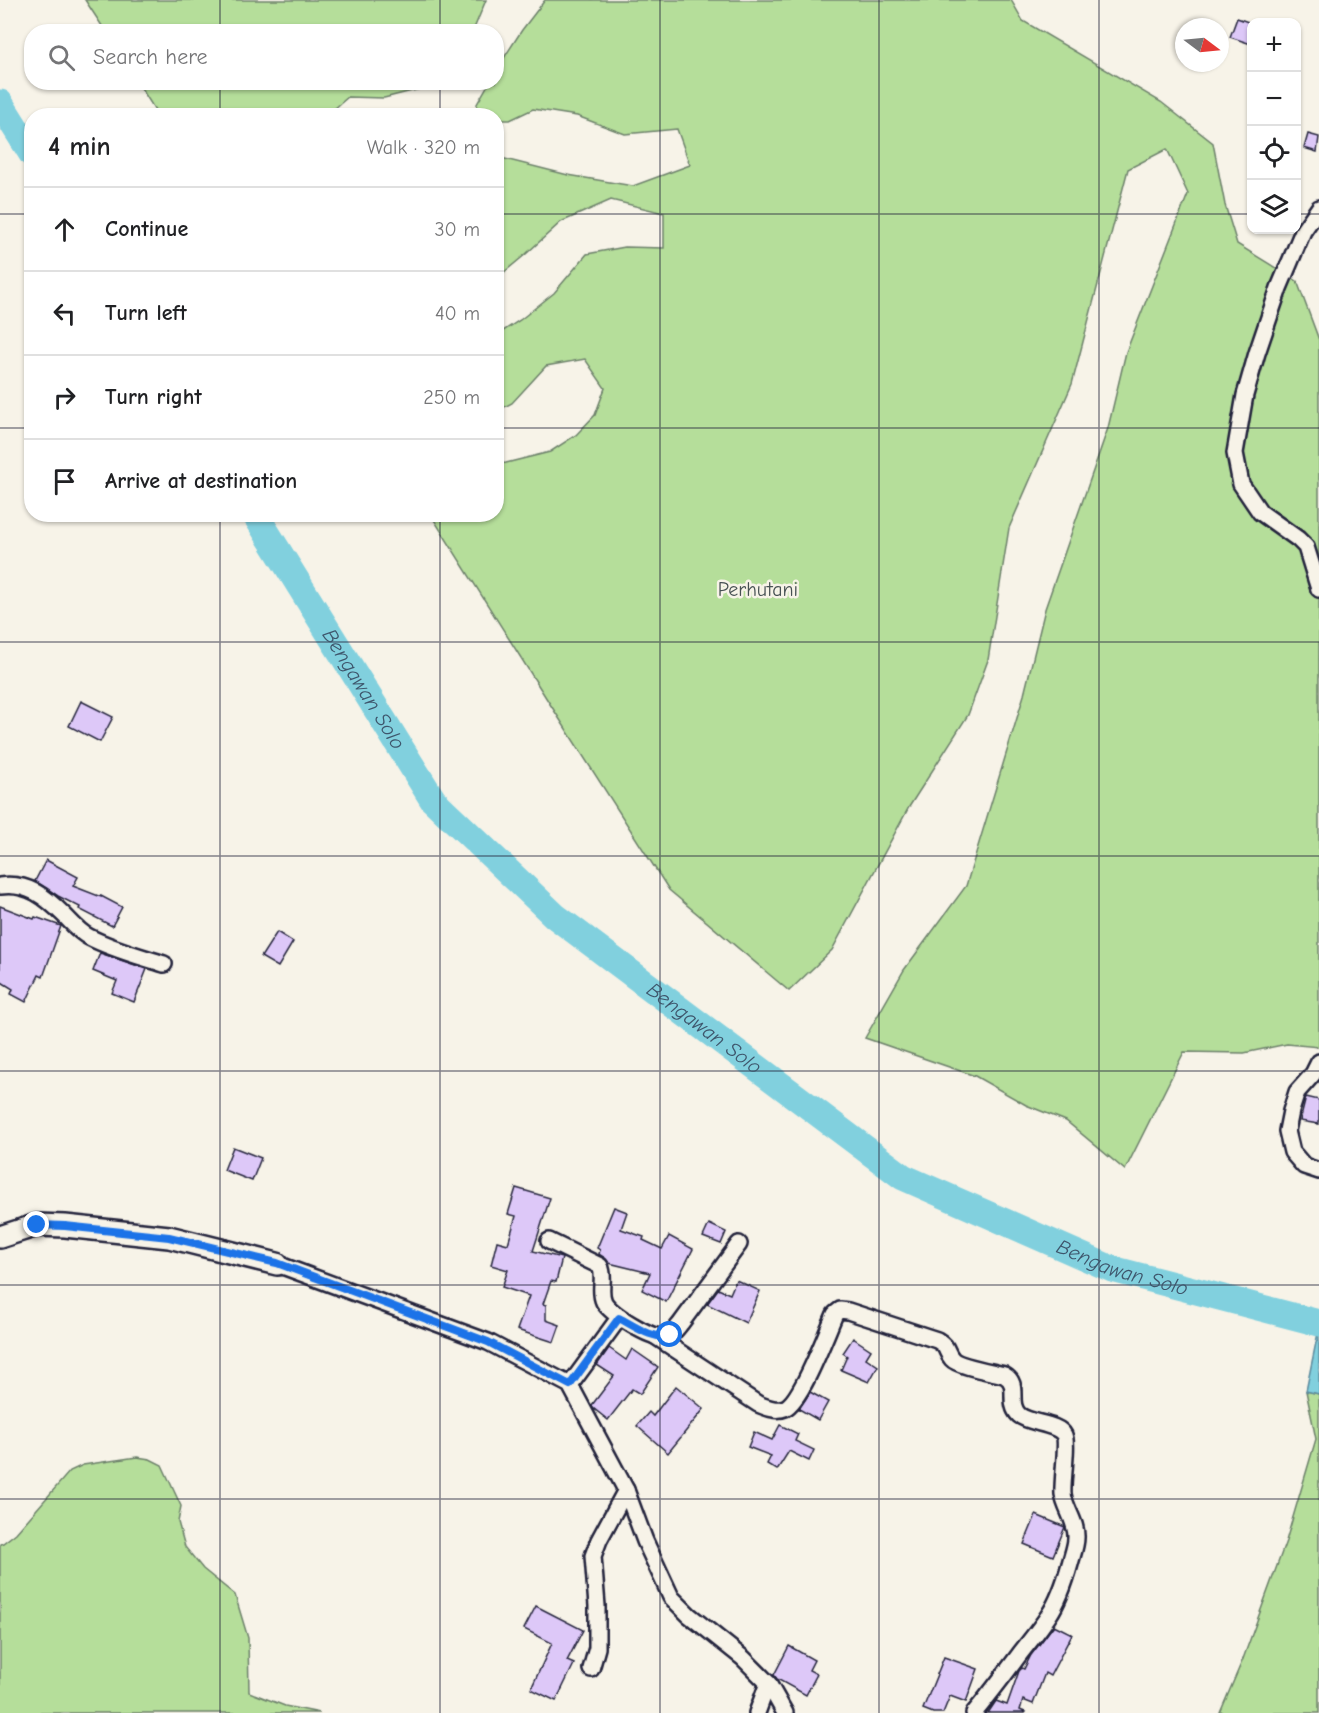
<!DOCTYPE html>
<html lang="en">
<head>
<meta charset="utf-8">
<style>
	:root { --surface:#fff; --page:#f6f6f6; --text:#202124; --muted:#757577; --line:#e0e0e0 }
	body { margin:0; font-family:"Comic Neue",sans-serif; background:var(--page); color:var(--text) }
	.controls { position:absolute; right:18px; top:18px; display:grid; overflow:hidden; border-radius:12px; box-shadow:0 2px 4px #0004 }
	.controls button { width:54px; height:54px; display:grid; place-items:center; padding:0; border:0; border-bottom:2px solid var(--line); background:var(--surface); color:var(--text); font:30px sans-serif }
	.compass { position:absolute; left:1175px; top:18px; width:54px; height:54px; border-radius:50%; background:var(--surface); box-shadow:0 2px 4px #0004; rotate:106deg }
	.stop { position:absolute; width:18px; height:18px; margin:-14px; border:4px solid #1a73e8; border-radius:50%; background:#fff }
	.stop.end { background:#1a73e8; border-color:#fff; box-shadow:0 2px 6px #0008 }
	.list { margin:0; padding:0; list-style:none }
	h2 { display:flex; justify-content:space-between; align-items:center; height:78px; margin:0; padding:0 24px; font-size:26px }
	h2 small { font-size:20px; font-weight:400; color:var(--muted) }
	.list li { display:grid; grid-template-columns:39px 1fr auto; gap:18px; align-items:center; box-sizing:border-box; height:84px; padding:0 24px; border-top:2px solid var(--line) }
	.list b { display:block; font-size:22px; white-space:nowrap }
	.list em { font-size:20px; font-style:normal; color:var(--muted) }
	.icon { flex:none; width:33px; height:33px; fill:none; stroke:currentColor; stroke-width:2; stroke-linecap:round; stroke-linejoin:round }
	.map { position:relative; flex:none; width:1319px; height:1713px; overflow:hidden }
	.search { position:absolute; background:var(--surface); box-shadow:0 2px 4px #0004; left:24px; top:24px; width:480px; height:66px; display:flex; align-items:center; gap:15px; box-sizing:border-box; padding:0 21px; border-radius:24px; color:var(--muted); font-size:22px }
	.panel { position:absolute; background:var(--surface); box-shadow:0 2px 4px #0004; left:24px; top:108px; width:480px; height:414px; border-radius:24px }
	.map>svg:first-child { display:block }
	.green { fill:#b5de9a; stroke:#6c806a; stroke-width:1.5 }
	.water { fill:#81d0de; stroke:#5b8a9d; stroke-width:1.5 }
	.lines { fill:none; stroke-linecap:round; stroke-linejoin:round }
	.river { stroke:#81d0de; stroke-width:27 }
	.building { fill:#ddc8f8; stroke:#22223b; stroke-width:1.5 }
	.street-casing { stroke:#22223b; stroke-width:20 }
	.secondary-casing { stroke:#22223b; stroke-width:26 }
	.street { stroke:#f7f3e8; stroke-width:15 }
	.secondary { stroke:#f7f3e8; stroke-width:21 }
	.route { stroke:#1a73e8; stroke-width:8 }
	.grid { fill:none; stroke:#22223b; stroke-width:1.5; stroke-opacity:0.55 }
	.labels { text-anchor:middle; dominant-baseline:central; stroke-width:5; stroke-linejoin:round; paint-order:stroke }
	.park-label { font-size:20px; fill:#475153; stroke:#f7f3e8 }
	.water-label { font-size:21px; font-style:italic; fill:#3e566c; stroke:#f7f3e8 }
</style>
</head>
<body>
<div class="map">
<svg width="1319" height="1713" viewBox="0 0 1319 1713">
	<rect width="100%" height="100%" fill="#f7f3e8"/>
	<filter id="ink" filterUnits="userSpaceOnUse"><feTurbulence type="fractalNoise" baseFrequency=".0167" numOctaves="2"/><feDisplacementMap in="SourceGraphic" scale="12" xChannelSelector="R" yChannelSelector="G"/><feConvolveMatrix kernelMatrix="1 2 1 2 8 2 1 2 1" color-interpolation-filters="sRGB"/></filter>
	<g filter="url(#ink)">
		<g class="green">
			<polygon points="85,0 486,0 473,31 106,32"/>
			<polygon points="545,0 1011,0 1023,21 1161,102 1213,143 1225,205 1237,244 1297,281 1319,340 1319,1047 1287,1044 1244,1053 1184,1052 1125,1170 1066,1121 1026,1105 975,1076 865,1038 904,970 966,886 1024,695 1045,609 1108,428 1126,352 1188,194 1167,149 1128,169 1072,384 1009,528 988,660 968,715 909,807 832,950 789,991 669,890 550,704 431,515 496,514 497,464 506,463 550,452 576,435 595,415 605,388 585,359 546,366 512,403 497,411 497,335 520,320 554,293 587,254 625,247 664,248 664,213 611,200 561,222 526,254 497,278 497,157 568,175 633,186 690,165 677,129 625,134 577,116 533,109 510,120 497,120 496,116 476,115 477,104 489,83 496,82 497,70 500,64 522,30"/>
			<polygon points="138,83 433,83 428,87 384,98 348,97 326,116 158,115"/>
			<polygon points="1306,1391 1319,1394 1319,1713 1220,1713 1243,1659 1286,1541 1316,1439"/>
			<polygon points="137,1457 150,1459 162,1465 181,1506 178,1522 185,1547 203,1569 235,1595 248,1638 249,1692 285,1706 320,1713 0,1713 0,1544 3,1543 16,1533 70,1471 83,1465"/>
		</g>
		<polygon class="water" points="1319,1328 1319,1394 1306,1391"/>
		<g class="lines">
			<g class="river">
				<polyline points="0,103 32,154"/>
				<path id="s1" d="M 255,514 L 433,800 L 555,916 L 903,1177 L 1112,1269 L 1319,1323"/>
			</g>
		</g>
		<g class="building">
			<polygon points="1237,18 1251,23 1251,44 1230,37"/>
			<polygon points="1308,134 1319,137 1317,152 1304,148"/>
			<polygon points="81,701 113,717 100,742 69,726"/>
			<polygon points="46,860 78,877 73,886 101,897 101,896 122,907 112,926 79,909 80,907 58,896 35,881"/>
			<polygon points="0,906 34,919 35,917 61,926 43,977 39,975 26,1002 11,994 13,989 0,981"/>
			<polygon points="277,932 293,942 278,967 261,957"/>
			<polygon points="100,953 147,969 134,1002 112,993 117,981 93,971"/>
			<polygon points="1306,1097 1319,1100 1319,1124 1300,1121"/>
			<polygon points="233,1147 261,1158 252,1181 224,1170"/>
			<polygon points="516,1188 550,1198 533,1251 562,1258 556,1282 551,1281 543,1304 546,1305 546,1320 560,1325 554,1342 517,1330 529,1296 502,1287 508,1270 491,1265 497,1241 508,1244 516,1216 508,1214"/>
			<polygon points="614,1207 627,1212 621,1229 644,1237 643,1240 662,1249 669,1236 693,1249 666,1302 642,1290 650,1273 609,1263 605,1258 599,1254 600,1250 597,1248"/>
			<polygon points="709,1224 726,1232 721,1244 703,1237"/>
			<polygon points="736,1280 760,1291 746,1323 707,1304 718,1289 730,1294"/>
			<polygon points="853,1338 871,1350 866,1358 878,1366 869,1382 841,1370 847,1356 843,1353"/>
			<polygon points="609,1348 626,1360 632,1349 658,1367 640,1394 632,1389 608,1420 593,1408 592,1405 614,1376 597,1365"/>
			<polygon points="676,1386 704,1409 668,1453 637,1426 649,1412 653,1416"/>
			<polygon points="810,1392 828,1402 818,1420 799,1409"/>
			<polygon points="780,1425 798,1434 795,1441 814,1450 809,1461 789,1451 777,1470 767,1464 771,1456 748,1447 754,1432 772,1440"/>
			<polygon points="1036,1515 1065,1527 1053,1556 1024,1544"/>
			<polygon points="536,1606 583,1630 567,1661 574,1664 556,1701 531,1689 552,1643 524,1629"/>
			<polygon points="1054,1625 1072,1634 1050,1676 1045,1673 1033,1704 1023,1700 1020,1710 1025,1712 1024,1713 988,1713 996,1701 1007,1705 1019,1671 1022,1668 1024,1669 1031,1655"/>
			<polygon points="789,1646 814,1660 809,1670 817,1674 806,1695 777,1679 774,1675"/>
			<polygon points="944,1657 978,1669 966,1702 950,1696 943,1713 933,1713 923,1709"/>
		</g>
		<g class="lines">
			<g class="street-casing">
				<g id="street">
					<polyline points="1319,208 1303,231 1279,288 1257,353 1245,395 1235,453 1241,484 1260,512 1298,539 1306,547 1319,589"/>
					<path d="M 0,886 C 28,882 46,897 65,916 C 73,924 79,932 89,937 C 112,949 139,956 164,964"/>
					<polyline points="1319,1062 1313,1074 1297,1092 1291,1111 1287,1131 1292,1152 1304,1166 1319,1171"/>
					<path d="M 549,1241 L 600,1266 C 606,1278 598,1290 604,1302 C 611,1314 650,1338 663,1337 C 671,1337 676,1329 681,1323 L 739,1244"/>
					<polyline points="277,1264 488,1342 570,1385 626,1490 645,1541 671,1597 689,1615 743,1658 768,1683 785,1713"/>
					<path d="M 655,1336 L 758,1404 C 766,1407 776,1412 785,1408 C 802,1400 826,1334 835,1314 L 840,1310 L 848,1311 L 937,1340 C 949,1347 945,1351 952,1359 C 958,1366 993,1372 1004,1375 C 1021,1384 1006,1402 1019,1415 C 1030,1424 1058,1423 1064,1435 C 1068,1443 1062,1481 1063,1494 C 1065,1509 1077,1522 1076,1538 C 1076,1546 1072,1556 1070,1564 C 1065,1582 1059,1600 1049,1615 C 1040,1629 1029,1642 1019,1655 C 1004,1675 990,1694 974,1713"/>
					<polyline points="570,1385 619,1318"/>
					<polyline points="591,1669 597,1648 597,1606 593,1556 599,1540 626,1490"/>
					<polyline points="757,1713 768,1683"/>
				</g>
			</g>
			<g class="secondary-casing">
				<polyline id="secondary" points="0,1237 37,1225 65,1226 169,1237 277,1264"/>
			</g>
			<use href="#street" class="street"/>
			<use href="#secondary" class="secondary"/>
		</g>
	</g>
	<g class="lines" filter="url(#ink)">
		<path class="route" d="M 37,1225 L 65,1226 L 169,1237 L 277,1263 L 488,1342 L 570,1385 L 619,1318 C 633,1325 654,1341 670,1335"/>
	</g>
	<path class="grid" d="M 220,0 L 220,32M 440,0 L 440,32M 660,0 L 660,1713M 879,0 L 879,1713M 1099,0 L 1099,1713M 220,82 L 220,116M 440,82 L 440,116M 0,214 L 32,214M 496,214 L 1252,214M 1296,214 L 1319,214M 0,428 L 32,428M 496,428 L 1319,428M 220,514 L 220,1713M 440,514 L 440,1713M 0,642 L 1319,642M 0,856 L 1319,856M 0,1071 L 1319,1071M 0,1285 L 1319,1285M 0,1499 L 1319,1499"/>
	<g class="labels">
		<g class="park-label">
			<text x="758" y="589">Perhutani</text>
		</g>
		<g class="water-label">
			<text stroke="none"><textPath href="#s1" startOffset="206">Bengawan Solo</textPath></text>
			<text stroke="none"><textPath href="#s1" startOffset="692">Bengawan Solo</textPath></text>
			<text stroke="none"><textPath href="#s1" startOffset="1178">Bengawan Solo</textPath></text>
		</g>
	</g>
</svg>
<div class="controls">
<button>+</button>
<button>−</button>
<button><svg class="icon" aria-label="locate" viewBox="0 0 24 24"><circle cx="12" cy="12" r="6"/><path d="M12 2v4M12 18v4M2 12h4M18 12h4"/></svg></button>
<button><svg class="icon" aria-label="layers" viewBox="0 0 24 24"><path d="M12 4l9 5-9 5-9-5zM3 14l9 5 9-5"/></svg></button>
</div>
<svg class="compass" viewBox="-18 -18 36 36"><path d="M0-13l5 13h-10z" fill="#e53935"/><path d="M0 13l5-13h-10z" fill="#757577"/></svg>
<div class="stop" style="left:670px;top:1335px"></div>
<div class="stop end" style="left:37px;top:1225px"></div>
<div class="search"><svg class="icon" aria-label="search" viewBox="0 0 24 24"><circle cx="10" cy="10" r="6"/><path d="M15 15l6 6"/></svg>Search here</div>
<section class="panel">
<h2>4 min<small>Walk · 320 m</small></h2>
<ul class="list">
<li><svg class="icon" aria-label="ahead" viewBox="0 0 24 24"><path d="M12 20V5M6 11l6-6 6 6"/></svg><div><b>Continue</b></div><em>30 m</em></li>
<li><svg class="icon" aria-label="left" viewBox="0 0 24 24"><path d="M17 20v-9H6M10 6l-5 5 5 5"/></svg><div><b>Turn left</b></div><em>40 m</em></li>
<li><svg class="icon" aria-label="right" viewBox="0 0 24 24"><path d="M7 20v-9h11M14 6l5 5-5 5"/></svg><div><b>Turn right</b></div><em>250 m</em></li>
<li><svg class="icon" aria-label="arrive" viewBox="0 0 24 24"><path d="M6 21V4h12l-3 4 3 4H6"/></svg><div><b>Arrive at destination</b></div></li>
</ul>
</section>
</div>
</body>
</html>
